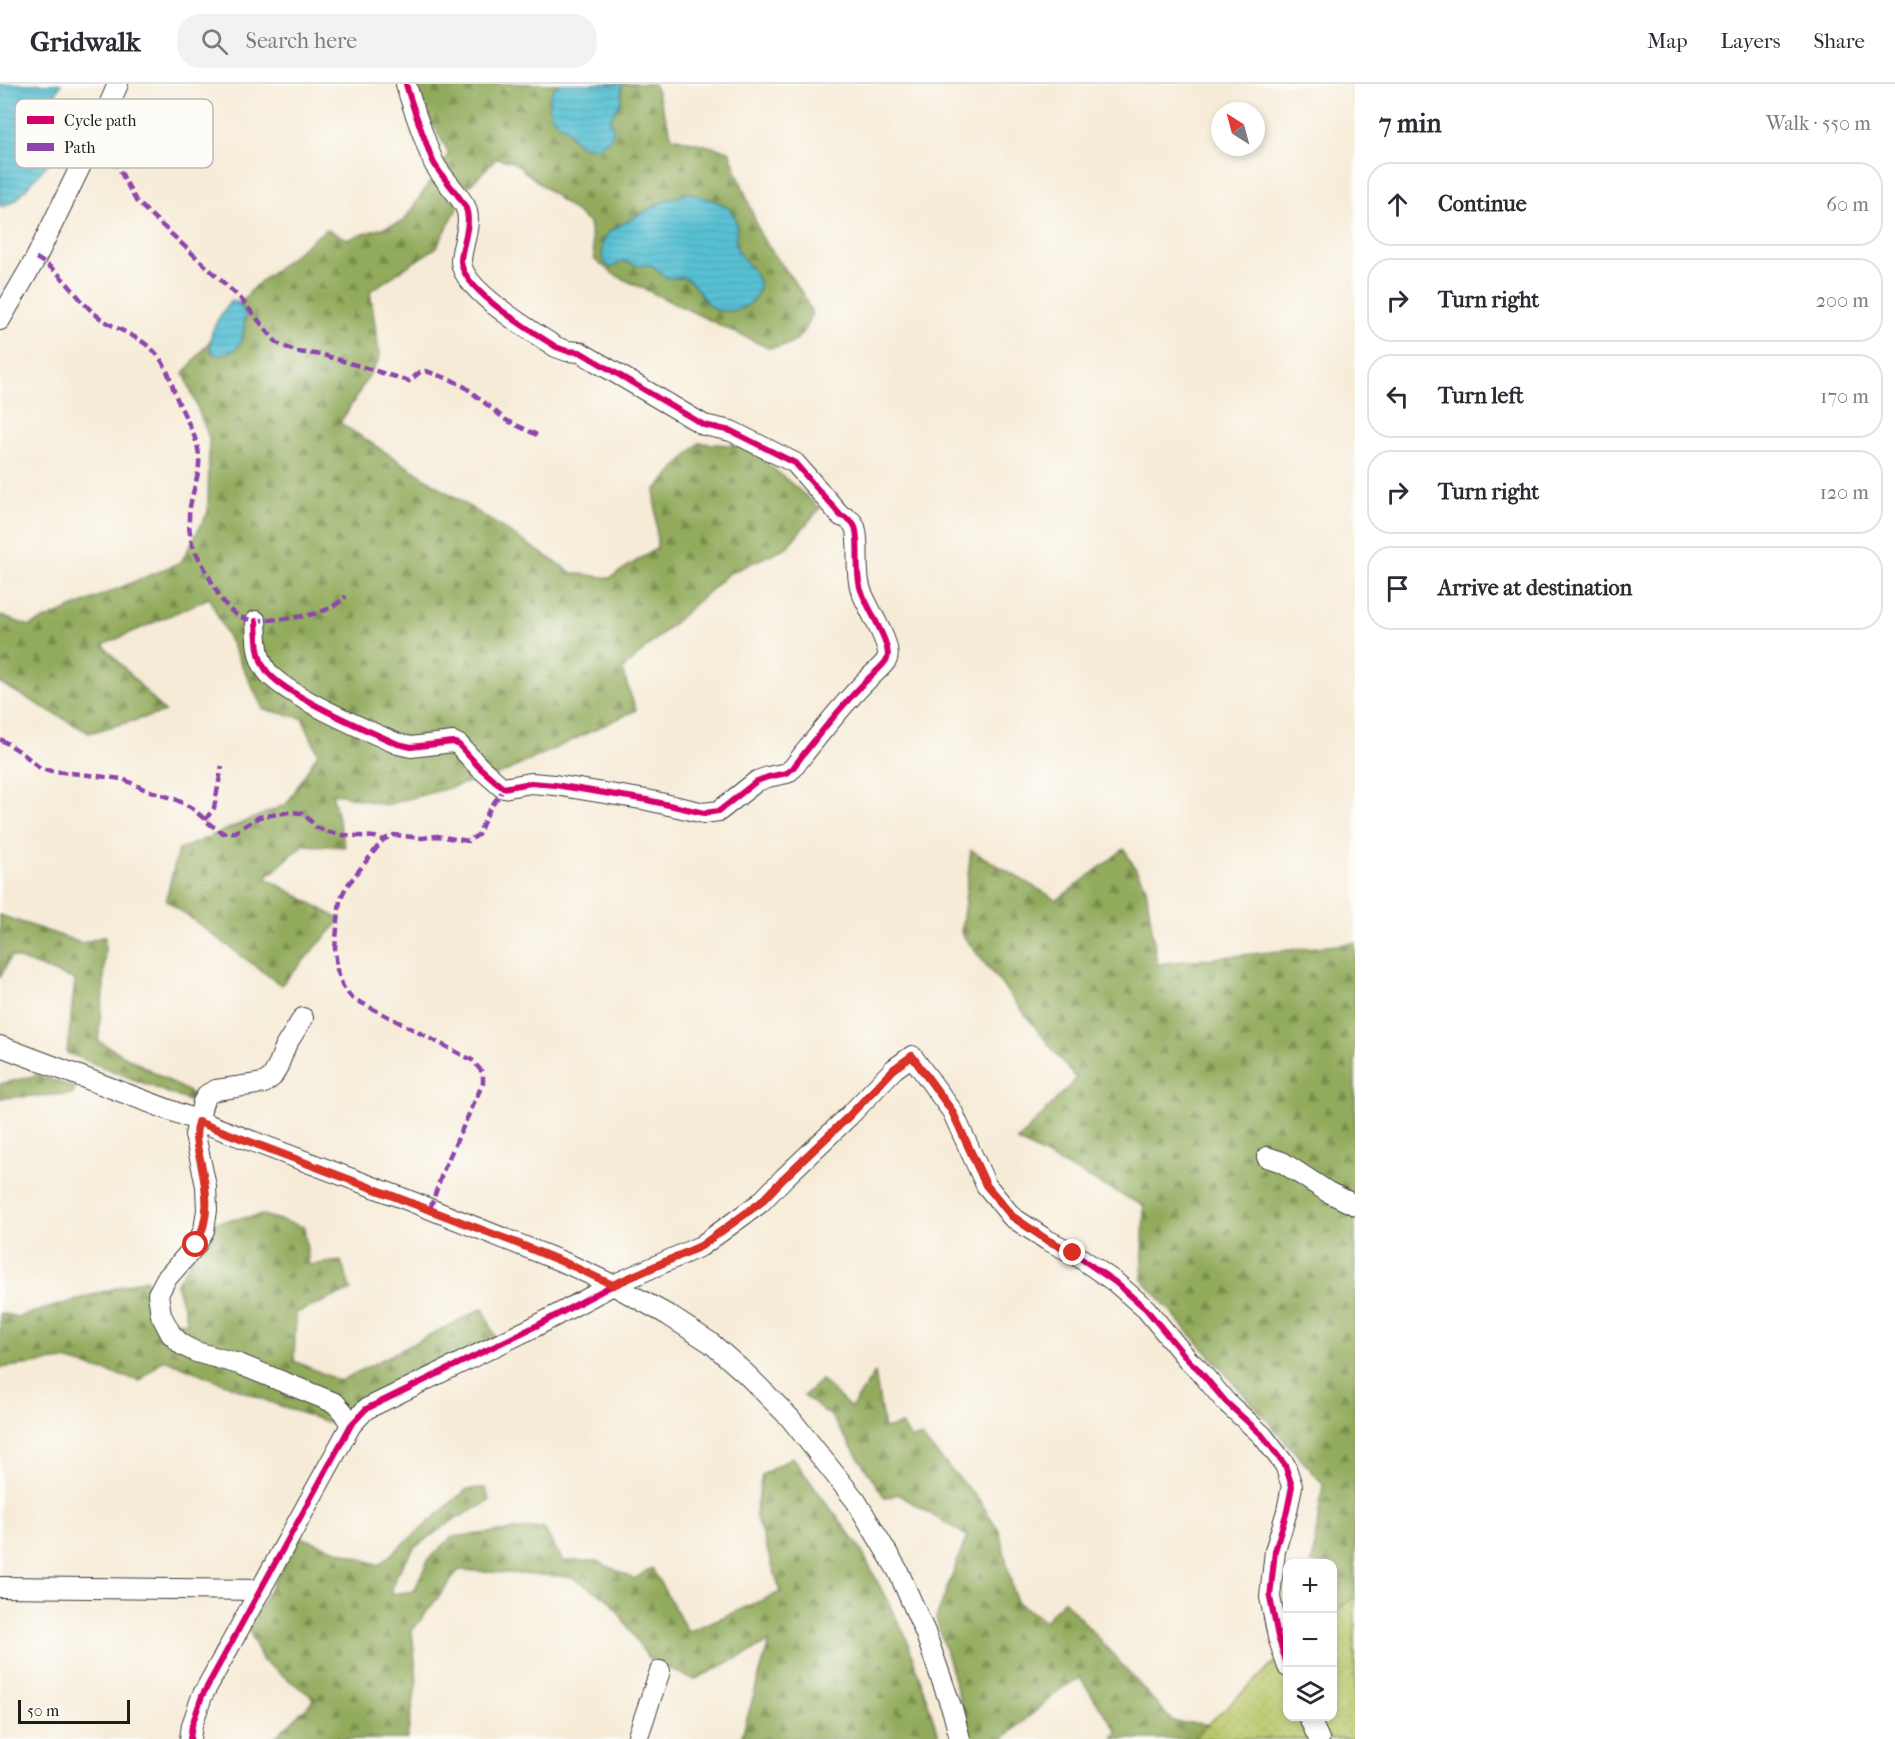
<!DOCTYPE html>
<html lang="en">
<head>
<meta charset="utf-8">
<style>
	:root { --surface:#fff; --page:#f2f2f3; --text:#2b2b33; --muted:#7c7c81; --line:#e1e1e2 }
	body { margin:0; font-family:"IM FELL French Canon",serif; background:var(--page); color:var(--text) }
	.controls { position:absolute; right:18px; bottom:18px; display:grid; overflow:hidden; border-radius:12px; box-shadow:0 3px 9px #0003 }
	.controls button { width:54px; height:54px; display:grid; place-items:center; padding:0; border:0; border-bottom:2px solid var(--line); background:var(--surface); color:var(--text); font:30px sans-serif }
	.compass { position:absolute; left:1211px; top:18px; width:54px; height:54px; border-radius:50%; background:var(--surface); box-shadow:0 3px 9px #0003; rotate:324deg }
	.scale { position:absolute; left:18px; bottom:15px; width:112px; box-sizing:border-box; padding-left:6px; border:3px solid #1c1c1c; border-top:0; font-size:16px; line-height:21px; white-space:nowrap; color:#1c1c1c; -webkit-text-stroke:4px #fdfcf7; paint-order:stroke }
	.stop { position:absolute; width:18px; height:18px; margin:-14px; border:4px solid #d93025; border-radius:50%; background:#fff }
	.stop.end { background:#d93025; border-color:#fff; box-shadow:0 2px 6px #0008 }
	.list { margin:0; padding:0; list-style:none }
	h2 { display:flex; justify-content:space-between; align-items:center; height:78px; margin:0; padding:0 24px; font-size:26px }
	h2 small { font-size:20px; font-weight:400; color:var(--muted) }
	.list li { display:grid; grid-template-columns:39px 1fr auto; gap:18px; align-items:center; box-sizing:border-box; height:84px; margin:0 12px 12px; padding:0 12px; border:2px solid var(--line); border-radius:24px }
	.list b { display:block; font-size:22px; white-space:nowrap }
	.list em { font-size:20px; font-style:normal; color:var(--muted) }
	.icon { flex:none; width:33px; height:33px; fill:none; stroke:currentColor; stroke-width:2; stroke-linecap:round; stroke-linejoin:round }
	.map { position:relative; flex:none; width:1355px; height:1655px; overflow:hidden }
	header { display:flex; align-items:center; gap:36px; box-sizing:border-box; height:84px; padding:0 30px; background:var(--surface); border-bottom:2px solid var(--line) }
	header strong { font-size:28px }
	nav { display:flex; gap:33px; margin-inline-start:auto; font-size:21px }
	.search { width:420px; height:54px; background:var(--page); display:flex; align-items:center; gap:15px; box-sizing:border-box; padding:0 21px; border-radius:24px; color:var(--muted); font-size:22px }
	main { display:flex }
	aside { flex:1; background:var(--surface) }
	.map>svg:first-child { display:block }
	.forest { fill:url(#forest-firs); stroke:#57633c; stroke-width:1.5 }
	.park { fill:url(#park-dots); stroke:#6a7042; stroke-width:1.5 }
	.water { fill:url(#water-rules); stroke:#3a6e78; stroke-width:1.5 }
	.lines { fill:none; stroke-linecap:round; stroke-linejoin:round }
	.minor-casing { stroke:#3d3b38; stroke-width:22 }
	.minor { stroke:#fff; stroke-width:20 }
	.quiet { stroke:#8e44ad; stroke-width:4.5; stroke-dasharray:9 4.5; stroke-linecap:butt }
	.cycleway-casing { stroke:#fdfcf7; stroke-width:10 }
	.cycleway { stroke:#d6006c; stroke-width:6 }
	.route { stroke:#d93025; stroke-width:8 }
	.key { fill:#fdfcf7; stroke:#bab9b5; stroke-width:1.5 }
	.key-label { font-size:16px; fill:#1c1c1c }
</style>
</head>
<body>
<header>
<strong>Gridwalk</strong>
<div class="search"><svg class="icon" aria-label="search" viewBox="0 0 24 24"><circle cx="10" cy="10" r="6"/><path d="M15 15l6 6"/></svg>Search here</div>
<nav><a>Map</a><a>Layers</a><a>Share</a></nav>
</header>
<main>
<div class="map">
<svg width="1355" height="1655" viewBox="0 0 1355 1655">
	<defs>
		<pattern id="forest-firs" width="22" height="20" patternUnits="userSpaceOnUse" patternTransform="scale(1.5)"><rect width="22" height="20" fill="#92aa5c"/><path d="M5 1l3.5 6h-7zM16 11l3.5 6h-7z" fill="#768a4b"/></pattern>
		<pattern id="park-dots" width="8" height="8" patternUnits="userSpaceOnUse" patternTransform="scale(1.5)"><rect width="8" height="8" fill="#b8c567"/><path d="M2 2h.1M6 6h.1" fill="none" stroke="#9ea959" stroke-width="1.8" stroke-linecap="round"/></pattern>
		<pattern id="water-rules" width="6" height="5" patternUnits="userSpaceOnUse" patternTransform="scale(1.5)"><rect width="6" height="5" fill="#57c1d3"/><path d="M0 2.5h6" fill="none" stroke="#4ba5b5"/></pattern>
	</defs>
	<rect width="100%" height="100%" fill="#fdfcf7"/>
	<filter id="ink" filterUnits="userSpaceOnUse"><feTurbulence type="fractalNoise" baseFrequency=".0167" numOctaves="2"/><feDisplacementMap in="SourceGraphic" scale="12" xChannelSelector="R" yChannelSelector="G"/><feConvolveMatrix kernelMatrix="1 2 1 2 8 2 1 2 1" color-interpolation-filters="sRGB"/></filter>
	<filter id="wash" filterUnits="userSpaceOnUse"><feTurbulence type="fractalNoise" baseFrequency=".008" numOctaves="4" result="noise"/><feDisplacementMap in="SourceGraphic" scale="24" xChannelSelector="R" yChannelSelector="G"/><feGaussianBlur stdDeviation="1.35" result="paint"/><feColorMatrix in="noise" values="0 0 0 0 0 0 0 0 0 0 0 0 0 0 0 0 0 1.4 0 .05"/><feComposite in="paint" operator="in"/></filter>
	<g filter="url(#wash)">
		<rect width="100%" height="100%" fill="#f6ebd7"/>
		<g class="forest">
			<path d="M 451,0 L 654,0 L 672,53 L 729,67 L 761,152 L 803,210 L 812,230 C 800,255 797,262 768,264 L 615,191 L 595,176 L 589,139 L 513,78 L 497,74 L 468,103 L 437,163 L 370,207 L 380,274 L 340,339 L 572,489 L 610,494 L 657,464 L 655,406 L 699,359 L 747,362 L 820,424 L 787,463 L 728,490 L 622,586 L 636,626 L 503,689 L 386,721 L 332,709 L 345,763 L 303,761 L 266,794 L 341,836 L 281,901 L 166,816 L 178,766 L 287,720 L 318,669 L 302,634 L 263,625 L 209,514 L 103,561 L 165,628 L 89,649 L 0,599 L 0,531 L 29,542 L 181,478 L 208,428 L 209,354 L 184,289 L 254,203 L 326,145 L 348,155 L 404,137 L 449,69 L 411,3 Z"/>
			<polygon points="1124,765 1146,803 1157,880 1355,859 1355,1655 1113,1655 1117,1647 1080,1594 1062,1604 1003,1655 971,1655 936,1534 967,1452 898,1410 885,1414 831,1332 804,1312 821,1296 851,1324 875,1289 884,1345 901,1341 912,1354 921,1353 979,1416 999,1446 1016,1518 1045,1537 1064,1516 1173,1638 1223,1641 1288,1632 1332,1632 1332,1480 1312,1479 1323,1400 1142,1195 1144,1122 1017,1057 1076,995 961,849 971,766 1057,816"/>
			<polygon points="0,831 82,859 105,852 104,901 98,957 194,1011 189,1017 67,969 75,896 11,872 0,894"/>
			<polygon points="38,991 75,1004 73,1010 0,1014 0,1000"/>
			<polygon points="263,1131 304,1143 309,1181 341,1177 351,1206 296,1229 294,1277 340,1297 483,1224 496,1255 360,1319 338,1342 275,1320 164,1275 140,1297 65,1276 0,1284 0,1229 18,1233 146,1195 155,1236 188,1238 176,1200 216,1138"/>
			<polygon points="792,1373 860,1464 906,1553 940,1655 741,1655 769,1558 694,1596 648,1574 611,1517 572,1493 459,1486 412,1547 417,1596 407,1655 273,1655 315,1615 263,1577 248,1544 300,1453 379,1481 467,1405 485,1404 490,1417 452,1437 414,1464 396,1492 391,1510 414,1507 428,1476 452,1453 543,1443 563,1477 597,1477 634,1495 652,1484 688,1548 781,1508 755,1430 762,1391"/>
		</g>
		<polygon class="park" points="1355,1513 1355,1655 1192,1655 1287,1567 1288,1632 1332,1632 1333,1530"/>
		<g class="water">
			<polygon points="0,0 61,0 51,18 49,33 55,44 53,74 17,115 5,122 0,122"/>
			<path d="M 559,0 L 622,0 L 621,18 L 610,35 L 614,48 C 605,65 585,69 572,53 C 570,51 569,47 567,45 C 562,39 565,44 559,40 C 545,30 546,9 559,0 Z"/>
			<path d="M 688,109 C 699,112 723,117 730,126 C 742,140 734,147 736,161 C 739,180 777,195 749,220 C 742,226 728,228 718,226 C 703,223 699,201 686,195 C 680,192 674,195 668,194 C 660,192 658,183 650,181 C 646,181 643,182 640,182 C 634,181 628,179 623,177 L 611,184 C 597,176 601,156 611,146 L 662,118 Z"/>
			<path d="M 231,217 L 238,218 L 246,229 C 242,245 248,264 226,269 C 220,271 218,272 212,269 C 205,251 220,231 231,217 Z"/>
		</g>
	</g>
	<g filter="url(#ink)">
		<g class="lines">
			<g class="minor-casing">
				<g id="minor">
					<polyline points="0,236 36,174 100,42 118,0"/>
					<path d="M 256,537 C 257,553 256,572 266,586 C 282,610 368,647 398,660 L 411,663 L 453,658 L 459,661 L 479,683 L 503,704 L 531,699 L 555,701 L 647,716 L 704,729 L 719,727 L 757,697 L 768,693 L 787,689 L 793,684 L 802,672 C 822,647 842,621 865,598 C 871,591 883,583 887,575 C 893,560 864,520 860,503 C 855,485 860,456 855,443 C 852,436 847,434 841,432 L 795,379 L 731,347 L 704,341 L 580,268 L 567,267 L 556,263 C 533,248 460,205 461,176 C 462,160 473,138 465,122 C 457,108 444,96 435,81 C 431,74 428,64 425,56 C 418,37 411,19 406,0"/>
					<polyline points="303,934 286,961 278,982 272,993 264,999 216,1006 208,1010 203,1018 195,1051 206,1102 207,1126 204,1146 196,1161 166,1195 158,1210 161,1231 171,1250 182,1261 196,1268 239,1280 335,1319 343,1328 351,1341"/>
					<polyline points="0,962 405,1115 568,1180 613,1201 668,1231 711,1259 745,1289 790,1334 856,1417 898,1487 925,1548 953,1628 960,1655"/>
					<polyline points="1267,1073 1282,1078 1328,1108 1355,1121"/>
					<polyline points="0,1503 261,1506"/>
					<polyline points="1308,1632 1319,1655"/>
					<polyline points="190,1655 192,1641 202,1612 351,1341 366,1325 536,1242 613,1201 701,1162 760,1119 785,1093 849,1032 894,985 912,972 952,1027 986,1101 1012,1133 1047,1156 1073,1169 1115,1198 1146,1225 1189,1277 1198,1285 1226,1318 1262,1351 1285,1381 1292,1402 1287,1427 1275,1467 1270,1513 1278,1553 1288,1583"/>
					<polyline points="637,1655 660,1587"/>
				</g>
			</g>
			<use href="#minor" class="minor"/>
			<g class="quiet">
				<polyline points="90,62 108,71 115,77 136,117 240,214 277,259 297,268 323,271 409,297 420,288 426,287 452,296 465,303 506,336 541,353"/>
				<path d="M 36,174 C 45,179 54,185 61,193 C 73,205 82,219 95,230 C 119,250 150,252 165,283 C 171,294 173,306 178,317 C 186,336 197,351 199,372 C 201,392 189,413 189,434 C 189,445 190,455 194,465 C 197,472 202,478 205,485 C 215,503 223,526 243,534 C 255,538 267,536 279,535 C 302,533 330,530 346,512"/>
				<polyline points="0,655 21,668 40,684 45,686 123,695 144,705 175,715 192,724 211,741 223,749 235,748 259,733 290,728 301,729 306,732 316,743 326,747 340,751 375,753 383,756"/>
				<polyline points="205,736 214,724 222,682"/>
				<polyline points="430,1125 443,1087 483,999 483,989 472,976 352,914 343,903 337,885 335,864 340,816 346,803 383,756 394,751 422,754 437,752 468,757 478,751 488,728 495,717 500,711 503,704"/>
			</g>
			<g class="cycleway-casing">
				<g id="cycleway">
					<path d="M 256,537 C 257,553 256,572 266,586 C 282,610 368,647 398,660 L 411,663 L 453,658 L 459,661 L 479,683 L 503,704 L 531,699 L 555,701 L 647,716 L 704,729 L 719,727 L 757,697 L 768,693 L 787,689 L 793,684 L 802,672 C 822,647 842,621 865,598 C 871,591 883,583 887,575 C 893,560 864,520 860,503 C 855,485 860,456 855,443 C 852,436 847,434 841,432 L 795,379 L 731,347 L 704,341 L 580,268 L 567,267 L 556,263 C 533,248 460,205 461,176 C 462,160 473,138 465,122 C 457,108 444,96 435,81 C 431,74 428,64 425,56 C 418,37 411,19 406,0"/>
					<polyline points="190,1655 192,1641 202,1612 351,1341 366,1325 536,1242 613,1201 701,1162 760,1119 785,1093 849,1032 894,985 912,972 952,1027 986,1101 1012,1133 1047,1156 1073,1169 1115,1198 1146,1225 1189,1277 1198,1285 1226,1318 1262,1351 1285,1381 1292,1402 1287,1427 1275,1467 1270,1513 1278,1553 1288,1583"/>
				</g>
			</g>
			<use href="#cycleway" class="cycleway"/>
		</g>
	</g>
	<g class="lines" filter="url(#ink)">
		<path class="route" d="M 196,1161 C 211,1132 207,1109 201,1079 C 197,1061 194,1056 198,1038 L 514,1158 L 568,1180 L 613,1201 L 701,1162 L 760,1119 L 785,1093 L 849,1032 L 894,985 L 912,972 L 952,1027 L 986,1101 L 1012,1132 L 1047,1156 L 1073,1169"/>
	</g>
	<rect x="15" y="15" width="198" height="69" rx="9" class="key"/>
	<rect x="27" y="32" width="27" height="8" fill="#d6006c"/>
	<rect x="27" y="59" width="27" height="8" fill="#8e44ad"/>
	<g class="key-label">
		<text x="64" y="42">Cycle path</text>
		<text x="64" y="69">Path</text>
	</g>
</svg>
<div class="controls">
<button>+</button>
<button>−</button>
<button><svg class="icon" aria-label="layers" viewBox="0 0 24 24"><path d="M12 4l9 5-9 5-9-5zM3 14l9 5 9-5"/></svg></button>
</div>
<svg class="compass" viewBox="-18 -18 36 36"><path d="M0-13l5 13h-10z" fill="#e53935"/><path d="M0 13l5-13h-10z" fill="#7c7c81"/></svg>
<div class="scale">50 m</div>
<div class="stop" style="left:196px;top:1161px"></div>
<div class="stop end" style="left:1073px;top:1169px"></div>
</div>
<aside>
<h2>7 min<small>Walk · 550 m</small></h2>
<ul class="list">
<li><svg class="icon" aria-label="ahead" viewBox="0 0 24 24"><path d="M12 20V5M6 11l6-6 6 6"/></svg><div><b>Continue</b></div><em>60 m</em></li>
<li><svg class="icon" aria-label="right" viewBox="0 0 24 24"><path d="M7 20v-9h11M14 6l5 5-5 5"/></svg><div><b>Turn right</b></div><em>200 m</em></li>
<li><svg class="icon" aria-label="left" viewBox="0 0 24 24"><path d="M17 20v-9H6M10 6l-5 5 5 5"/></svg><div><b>Turn left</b></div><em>170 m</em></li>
<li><svg class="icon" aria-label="right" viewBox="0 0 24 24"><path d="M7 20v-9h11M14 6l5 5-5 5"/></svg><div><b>Turn right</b></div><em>120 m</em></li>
<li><svg class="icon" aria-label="arrive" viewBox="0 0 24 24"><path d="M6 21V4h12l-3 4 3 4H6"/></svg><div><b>Arrive at destination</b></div></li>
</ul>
</aside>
</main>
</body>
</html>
